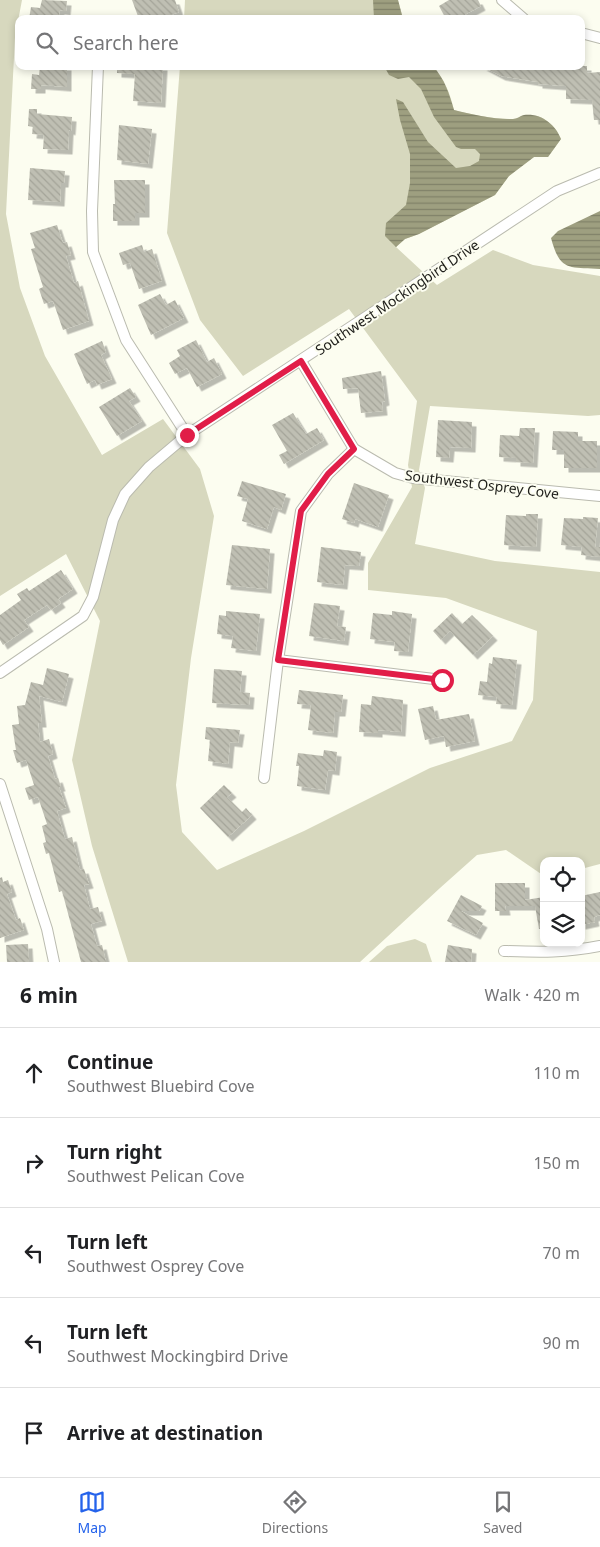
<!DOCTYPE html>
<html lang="en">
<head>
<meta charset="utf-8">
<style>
	:root { --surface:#fff; --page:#f6f6f6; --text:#202124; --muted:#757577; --line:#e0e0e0; --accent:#2563eb }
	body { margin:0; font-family:"Noto Sans",sans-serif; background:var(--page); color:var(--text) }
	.controls { position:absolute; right:15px; bottom:15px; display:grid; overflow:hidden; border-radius:10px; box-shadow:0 2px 8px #0003 }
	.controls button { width:45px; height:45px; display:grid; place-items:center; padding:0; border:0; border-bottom:1px solid var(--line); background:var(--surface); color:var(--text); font:25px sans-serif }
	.stop { position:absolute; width:15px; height:15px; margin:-11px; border:4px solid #e11d48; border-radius:50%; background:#fff }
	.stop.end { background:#e11d48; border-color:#fff; box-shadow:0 1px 5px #0008 }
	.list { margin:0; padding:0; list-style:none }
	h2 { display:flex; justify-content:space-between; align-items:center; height:65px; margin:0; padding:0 20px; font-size:21px }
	h2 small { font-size:16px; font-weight:400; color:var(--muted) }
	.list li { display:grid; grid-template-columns:32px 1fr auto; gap:15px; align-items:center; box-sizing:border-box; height:90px; padding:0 20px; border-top:1px solid var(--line) }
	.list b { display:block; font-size:19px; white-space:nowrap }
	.list p { margin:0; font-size:16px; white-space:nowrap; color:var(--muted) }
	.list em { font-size:16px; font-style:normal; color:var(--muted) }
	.icon { flex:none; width:28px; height:28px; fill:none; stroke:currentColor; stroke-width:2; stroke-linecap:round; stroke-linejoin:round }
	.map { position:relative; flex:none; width:600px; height:962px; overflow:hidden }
	.search { position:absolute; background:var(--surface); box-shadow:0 2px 8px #0003; left:15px; right:15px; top:15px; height:55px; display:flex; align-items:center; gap:12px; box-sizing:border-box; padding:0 18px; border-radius:10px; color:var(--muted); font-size:19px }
	.sheet { height:515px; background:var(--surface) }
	nav { display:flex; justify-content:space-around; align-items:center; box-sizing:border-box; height:70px; border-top:1px solid var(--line); background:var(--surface); font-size:14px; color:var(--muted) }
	nav a { display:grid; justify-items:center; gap:2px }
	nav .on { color:var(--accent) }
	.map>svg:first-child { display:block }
	.green { fill:#d7d8be }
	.water { fill:url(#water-rules) }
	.building { fill:url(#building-back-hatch); filter:url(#shadow) }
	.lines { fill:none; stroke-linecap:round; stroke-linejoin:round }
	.street-casing { stroke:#babbaf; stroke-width:12 }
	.street { stroke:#fff; stroke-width:10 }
	.route { stroke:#e11d48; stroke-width:6 }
	.labels { text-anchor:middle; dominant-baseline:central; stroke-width:4; stroke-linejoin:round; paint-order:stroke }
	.street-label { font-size:14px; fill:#1d1d19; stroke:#fcfdf0 }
</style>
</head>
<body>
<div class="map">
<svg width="600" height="962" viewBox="0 0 600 962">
	<defs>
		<pattern id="water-rules" width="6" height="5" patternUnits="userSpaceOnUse" patternTransform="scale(1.25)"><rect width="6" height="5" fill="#9e9f80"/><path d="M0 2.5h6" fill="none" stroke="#808168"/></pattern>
		<pattern id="building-back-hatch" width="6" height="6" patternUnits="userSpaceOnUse" patternTransform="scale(1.25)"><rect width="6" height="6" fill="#bfbfb3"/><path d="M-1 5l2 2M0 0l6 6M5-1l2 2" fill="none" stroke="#a4a499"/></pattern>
		<filter id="shadow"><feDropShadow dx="4.5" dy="4.5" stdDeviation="0" flood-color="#0004"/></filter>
	</defs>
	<rect width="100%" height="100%" fill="#fcfdf0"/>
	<g class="green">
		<path d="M 0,0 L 22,0 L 15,37 L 6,214 L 20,288 L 45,356 L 102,455 L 163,419 L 200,469 L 214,516 L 191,658 L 176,785 L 182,832 L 217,870 L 304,831 L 430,768 L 512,741 L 533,700 L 537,631 L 446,598 L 368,590 L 368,563 L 412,487 L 408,465 L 417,401 L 349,309 L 243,376 L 200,320 L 167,233 L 180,66 L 433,66 C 445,80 450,93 454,110 C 469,114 498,120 513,119 C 517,119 520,116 524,115 C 541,113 555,124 561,139 L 548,157 L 534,157 L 509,176 L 495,195 L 419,234 L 405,239 L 396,247 L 437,285 L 493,250 L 533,265 L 600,276 L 600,415 L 588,416 L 430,406 L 419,470 L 425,488 L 415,544 L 495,561 L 600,572 L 600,864 L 581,869 L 581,861 L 544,861 L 544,876 L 506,850 L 477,855 L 440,888 L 360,962 L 128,962 L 92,846 L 72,760 L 100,621 L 66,554 L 0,596 Z"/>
		<polygon points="185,0 398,0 403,19 184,19"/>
		<polygon points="415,939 426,944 432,962 369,962 387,946"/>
	</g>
	<g class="water">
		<polygon points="373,0 398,0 403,19 374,19"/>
		<path d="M 384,66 L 433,66 C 445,80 449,93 454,110 C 470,114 497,120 513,119 C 517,119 520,116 524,115 C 541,113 555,124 561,139 L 548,157 L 534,157 L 509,176 L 495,195 L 419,234 L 405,239 L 396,247 L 385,236 L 386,223 L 406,205 L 410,183 L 410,154 L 400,120 L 396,99 L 403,102 L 428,142 L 456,168 L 470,166 L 479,161 L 480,154 L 475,149 L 461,149 L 456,147 L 434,117 L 421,89 L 409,77 L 398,79 L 389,75 Z"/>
		<path d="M 600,211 L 600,269 C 569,267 560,272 551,238 L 558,231 Z"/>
	</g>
	<g class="building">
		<polygon points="42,0 67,1 66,11 60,10 58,19 29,19 31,7 40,8"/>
		<polygon points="132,0 175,0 179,12 160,19 139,19"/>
		<polygon points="449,0 478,0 481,6 457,19 446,19 439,6"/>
		<polygon points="40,66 67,66 67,87 41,85 41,89 31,89 32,74 39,75"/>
		<polygon points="117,66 163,66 161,103 133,101 135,74 117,73"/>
		<polygon points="482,66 587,66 587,73 600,72 600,120 594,120 592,100 566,99 566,86 538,84 538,82 501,76"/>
		<polygon points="29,109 37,109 37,114 72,117 71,131 69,130 68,150 43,149 44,135 32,134 33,127 28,126"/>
		<polygon points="119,125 152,129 148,164 117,160"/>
		<polygon points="30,168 65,171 64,183 61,183 60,202 28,200"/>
		<polygon points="114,180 145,180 145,213 135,213 135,221 113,221 113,204 115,204"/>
		<polygon points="57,225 63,243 67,242 71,255 66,256 74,283 78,281 89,321 63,330 53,301 44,304 39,289 43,287 31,249 35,248 30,233"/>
		<polygon points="142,245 144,252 152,249 162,281 139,289 130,263 123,265 119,253"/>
		<polygon points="160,294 166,305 175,300 184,318 151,335 138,305"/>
		<polygon points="196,340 207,362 214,358 222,374 197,387 187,368 175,374 169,363 180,356 177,350"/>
		<polygon points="102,341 106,352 101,355 112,379 97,385 95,380 87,384 74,354"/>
		<polygon points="381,371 385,401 382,402 383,411 361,413 358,388 343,389 342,378"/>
		<polygon points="130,388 136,397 129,401 142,421 117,436 99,407"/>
		<polygon points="293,413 306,434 317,428 324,440 284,464 279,455 287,451 272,425"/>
		<polygon points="438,420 472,422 471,448 450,447 449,458 436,457"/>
		<polygon points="520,428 535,428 533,463 516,462 516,458 499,457 500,435 519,436"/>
		<polygon points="553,431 578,432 578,441 597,441 597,468 564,468 564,450 552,450"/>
		<polygon points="242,481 286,494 281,510 274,507 267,529 242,521 248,499 237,496"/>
		<polygon points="354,483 389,495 378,527 355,519 354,523 342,519"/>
		<polygon points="526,514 538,514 536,547 504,545 506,515 526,516"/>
		<polygon points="583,517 598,518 595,547 600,547 600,557 581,555 582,547 561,545 564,518 583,519"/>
		<polygon points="232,545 270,549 267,589 226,585"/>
		<polygon points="321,547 361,552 359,566 345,565 343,585 317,582"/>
		<polygon points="61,570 73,589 58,599 61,603 51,610 47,605 24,620 29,627 3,645 0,640 0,615 21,600 17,594 27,588 29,591"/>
		<polygon points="314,603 340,606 337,626 346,627 344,641 309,636"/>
		<polygon points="226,611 260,614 256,651 231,648 233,636 217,634 219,615 226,616"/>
		<polygon points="392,611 412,614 408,652 394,651 395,642 370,639 373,613 392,615"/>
		<polygon points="452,613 462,624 472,615 493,636 473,655 450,631 441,640 433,631"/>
		<polygon points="493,657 517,660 512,705 496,704 497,697 478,695 480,681 487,682 489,663 492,664"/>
		<polygon points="47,668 69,674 62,702 39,696 42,723 38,723 40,742 49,739 53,754 48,756 55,779 58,778 61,787 59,787 66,808 57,811 65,839 72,837 80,870 84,869 89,884 84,885 90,909 98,907 102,921 91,924 97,946 102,945 106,962 81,962 62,891 59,892 49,853 46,854 43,843 46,842 42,826 47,824 38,797 29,800 25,788 34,785 26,760 17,763 13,750 16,750 12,725 19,724 17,706 25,705 31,682 43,685"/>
		<polygon points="214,669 242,671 240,692 250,693 249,705 212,703"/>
		<polygon points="299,690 343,695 341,712 335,712 333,733 308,730 311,705 297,704"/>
		<polygon points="372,696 403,700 401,732 378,730 378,733 359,732 361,704 371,705"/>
		<polygon points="433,706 436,720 469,714 475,741 446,747 444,736 425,740 418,709"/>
		<polygon points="206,727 240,730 238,743 230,742 228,764 208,761 210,740 205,739"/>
		<polygon points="324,750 337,752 335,771 328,770 325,790 297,786 299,766 296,766 298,753 323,756"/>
		<polygon points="224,785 232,793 227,797 242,812 246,808 252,815 228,837 200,808"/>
		<polygon points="2,877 3,882 8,880 12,892 7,894 16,920 20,918 24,930 0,938 0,878"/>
		<polygon points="495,883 525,883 525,900 544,897 544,929 539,929 535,906 505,906 506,911 495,911"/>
		<polygon points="600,892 600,915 594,917 595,922 581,925 581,896"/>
		<polygon points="461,895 482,906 479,911 461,911 483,923 476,935 447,921"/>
		<polygon points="28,944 29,962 7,962 6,945"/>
		<polygon points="448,945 472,949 471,962 445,962"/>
	</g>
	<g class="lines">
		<g class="street-casing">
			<g id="street">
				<polyline points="502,0 524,19"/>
				<polyline points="581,33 600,38"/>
				<polyline points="98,66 92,211 93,252 126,340 187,435"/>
				<polyline points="301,361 354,449 395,473 413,478 600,496"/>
				<polyline points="278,660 442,680"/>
				<polyline points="0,673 83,616 93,597 113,520 125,494 149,467 187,435 557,191 600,173"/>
				<polyline points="264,778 278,660 301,511 328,474 354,449"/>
				<polyline points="0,784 47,929 54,962"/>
				<path d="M 504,951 C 539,952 565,953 600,946"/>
			</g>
		</g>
		<use href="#street" class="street"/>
	</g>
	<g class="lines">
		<polyline class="route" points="187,435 301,361 354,449 328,474 301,511 278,660 442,680"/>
	</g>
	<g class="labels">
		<g class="street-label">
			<text transform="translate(397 297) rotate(-34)">Southwest Mockingbird Drive</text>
			<text transform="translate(482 484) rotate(7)">Southwest Osprey Cove</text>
		</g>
	</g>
</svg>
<div class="controls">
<button><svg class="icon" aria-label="locate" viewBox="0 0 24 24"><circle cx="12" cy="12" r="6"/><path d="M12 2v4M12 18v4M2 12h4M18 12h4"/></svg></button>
<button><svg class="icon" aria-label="layers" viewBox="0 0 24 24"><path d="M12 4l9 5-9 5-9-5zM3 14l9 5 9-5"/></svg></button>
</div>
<div class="stop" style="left:442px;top:680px"></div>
<div class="stop end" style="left:187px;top:435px"></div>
<div class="search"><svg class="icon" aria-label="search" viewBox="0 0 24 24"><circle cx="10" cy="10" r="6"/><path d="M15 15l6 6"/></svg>Search here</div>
</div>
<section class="sheet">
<h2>6 min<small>Walk · 420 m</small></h2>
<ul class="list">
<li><svg class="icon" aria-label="ahead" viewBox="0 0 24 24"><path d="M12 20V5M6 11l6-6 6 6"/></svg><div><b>Continue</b><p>Southwest Bluebird Cove</p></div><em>110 m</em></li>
<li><svg class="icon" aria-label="right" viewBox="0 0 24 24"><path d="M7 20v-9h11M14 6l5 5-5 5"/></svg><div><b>Turn right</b><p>Southwest Pelican Cove</p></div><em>150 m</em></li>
<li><svg class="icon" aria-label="left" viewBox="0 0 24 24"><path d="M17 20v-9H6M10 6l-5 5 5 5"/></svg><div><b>Turn left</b><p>Southwest Osprey Cove</p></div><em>70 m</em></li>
<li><svg class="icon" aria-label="left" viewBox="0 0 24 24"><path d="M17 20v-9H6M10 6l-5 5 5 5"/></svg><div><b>Turn left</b><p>Southwest Mockingbird Drive</p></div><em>90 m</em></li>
<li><svg class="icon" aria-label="arrive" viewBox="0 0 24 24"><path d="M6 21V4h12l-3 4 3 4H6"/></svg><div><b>Arrive at destination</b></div></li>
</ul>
</section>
<nav>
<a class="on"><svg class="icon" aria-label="map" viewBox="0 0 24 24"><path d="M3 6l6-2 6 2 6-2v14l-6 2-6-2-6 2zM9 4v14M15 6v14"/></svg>Map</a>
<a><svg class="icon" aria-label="directions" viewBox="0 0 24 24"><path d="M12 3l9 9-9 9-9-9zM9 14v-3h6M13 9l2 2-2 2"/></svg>Directions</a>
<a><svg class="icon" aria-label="saved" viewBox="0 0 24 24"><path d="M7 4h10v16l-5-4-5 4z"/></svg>Saved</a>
</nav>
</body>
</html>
